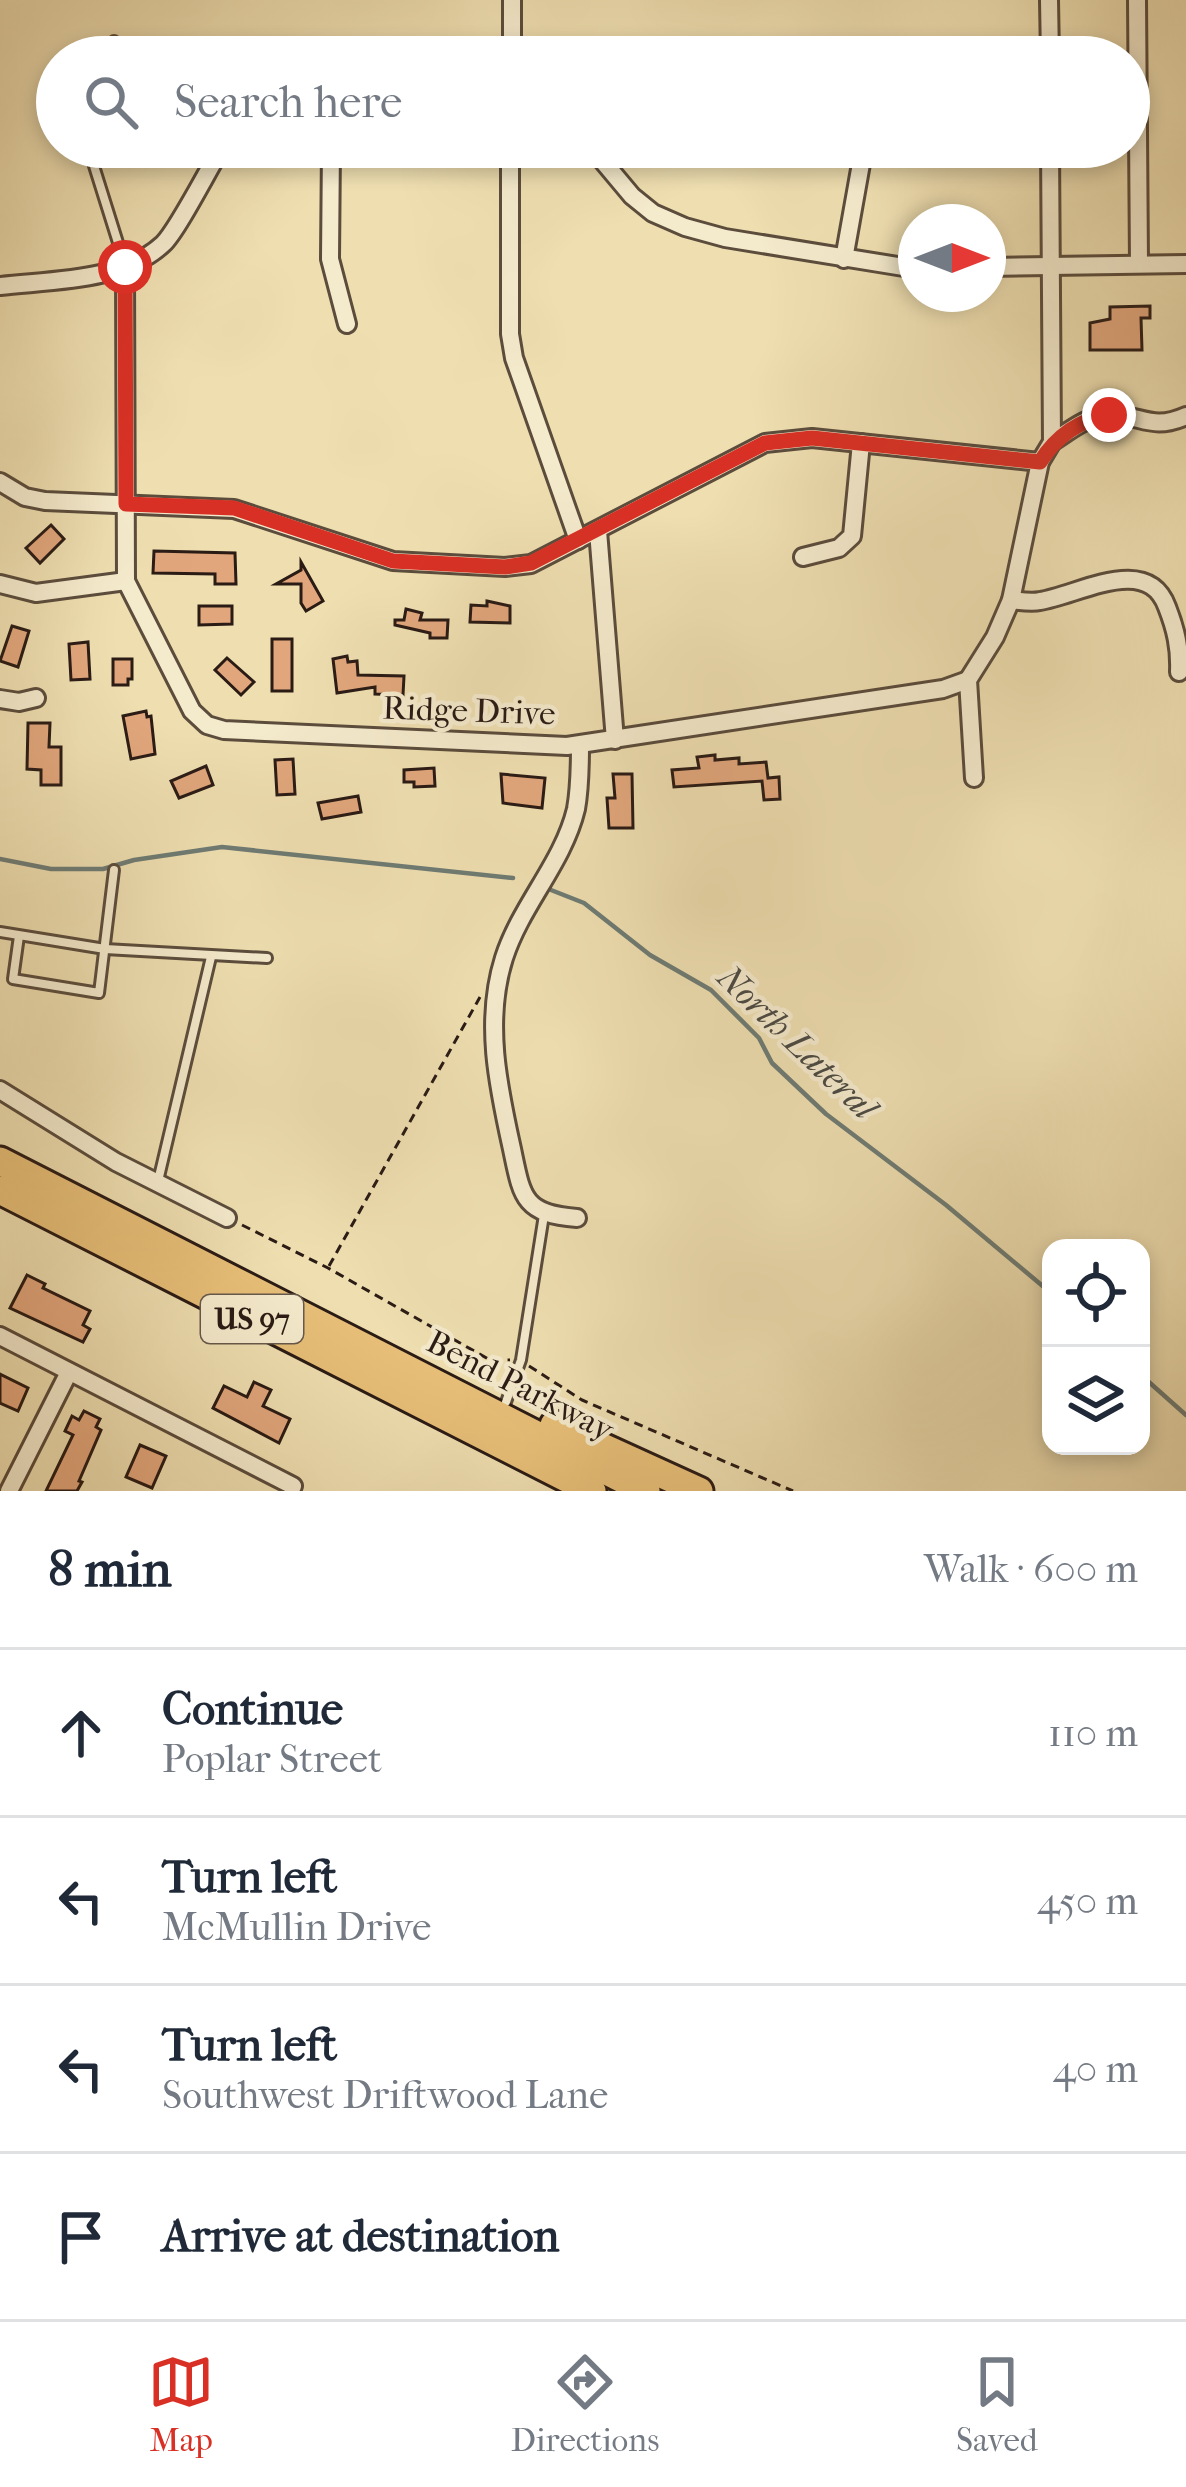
<!DOCTYPE html>
<html lang="en">
<head>
<meta charset="utf-8">
<style>
	:root { --surface:#fff; --page:#f6f6f7; --text:#1f2937; --muted:#747a83; --line:#e0e1e3; --accent:#d93025 }
	body { margin:0; font-family:"IM FELL French Canon",serif; background:var(--page); color:var(--text) }
	.controls { position:absolute; right:36px; bottom:36px; display:grid; overflow:hidden; border-radius:24px; box-shadow:0 6px 18px #0003 }
	.controls button { width:108px; height:108px; display:grid; place-items:center; padding:0; border:0; border-bottom:3px solid var(--line); background:var(--surface); color:var(--text); font:60px sans-serif }
	.compass { position:absolute; left:898px; top:204px; width:108px; height:108px; border-radius:50%; background:var(--surface); box-shadow:0 6px 18px #0003; rotate:90deg }
	.stop { position:absolute; width:36px; height:36px; margin:-27px; border:9px solid #d93025; border-radius:50%; background:#fff }
	.stop.end { background:#d93025; border-color:#fff; box-shadow:0 3px 12px #0008 }
	.list { margin:0; padding:0; list-style:none }
	h2 { display:flex; justify-content:space-between; align-items:center; height:156px; margin:0; padding:0 48px; font-size:51px }
	h2 small { font-size:39px; font-weight:400; color:var(--muted) }
	.list li { display:grid; grid-template-columns:78px 1fr auto; gap:36px; align-items:center; box-sizing:border-box; height:168px; padding:0 48px; border-top:3px solid var(--line) }
	.list b { display:block; font-size:45px; white-space:nowrap }
	.list p { margin:0; font-size:39px; white-space:nowrap; color:var(--muted) }
	.list em { font-size:39px; font-style:normal; color:var(--muted) }
	.icon { flex:none; width:66px; height:66px; fill:none; stroke:currentColor; stroke-width:2; stroke-linecap:round; stroke-linejoin:round }
	.map { position:relative; flex:none; width:1186px; height:1491px; overflow:hidden }
	.search { position:absolute; background:var(--surface); box-shadow:0 6px 18px #0003; left:36px; right:36px; top:36px; height:132px; display:flex; align-items:center; gap:30px; box-sizing:border-box; padding:0 42px; border-radius:66px; color:var(--muted); font-size:45px }
	.sheet { height:828px; background:var(--surface) }
	nav { display:flex; justify-content:space-around; align-items:center; box-sizing:border-box; height:168px; border-top:3px solid var(--line); background:var(--surface); font-size:33px; color:var(--muted) }
	nav a { display:grid; justify-items:center; gap:6px }
	nav .on { color:var(--accent) }
	.map>svg:first-child { display:block }
	.lines { fill:none; stroke-linecap:round; stroke-linejoin:round }
	.stream { stroke:#6e7b73; stroke-width:4.5 }
	.building { fill:#e1a67c; stroke:#2a1b15; stroke-width:3 }
	.service-casing { stroke:#5b4c3c; stroke-width:14 }
	.minor-casing { stroke:#5b4c3c; stroke-width:22 }
	.trunk-casing { stroke:#2a1b15; stroke-width:33 }
	.path { stroke:#2a1b15; stroke-width:3; stroke-dasharray:9 6; stroke-linecap:butt }
	.service { stroke:#f4eacc; stroke-width:8 }
	.minor { stroke:#f4eacc; stroke-width:16 }
	.trunk { stroke:#e7bf78; stroke-width:27 }
	.route { stroke:#d93025; stroke-width:15 }
	.labels { text-anchor:middle; dominant-baseline:central; stroke-width:9; stroke-linejoin:round; paint-order:stroke }
	.shield { fill:#f4eacc; stroke:#67594c; stroke-width:3 }
	.shield-label { font-size:30px; font-weight:bold; fill:#2a1b15 }
	.street-label { font-size:33px; fill:#2a1b15; stroke:#f4eacc }
	.water-label { font-size:36px; font-style:italic; fill:#4c4b44; stroke:#f4eacc }
</style>
</head>
<body>
<div class="map">
<svg width="1186" height="1491" viewBox="0 0 1186 1491">
	<rect width="100%" height="100%" fill="#eedeb0"/>
	<filter id="stains"><feTurbulence type="fractalNoise" baseFrequency=".00167" numOctaves="4"/><feColorMatrix values="0 0 0 0 .2 0 0 0 0 .09 0 0 0 0 .02 0 0 0 .5 -.17"/></filter>
	<radialGradient id="worn" r=".72"><stop offset=".6" stop-color="#630" stop-opacity="0"/><stop offset="1" stop-color="#630" stop-opacity=".3"/></radialGradient>
	<g class="lines">
		<g class="stream">
			<polyline points="0,859 51,869 103,869 134,860 222,847 513,878"/>
			<polyline points="551,890 584,903 650,955 711,990 759,1038 772,1063 826,1114 946,1205 1051,1293"/>
			<polyline points="1141,1375 1186,1415"/>
		</g>
	</g>
	<g class="building">
		<polygon points="1150,306 1150,318 1141,318 1142,350 1090,350 1090,323 1110,319 1110,307"/>
		<polygon points="51,525 64,539 40,563 26,548"/>
		<polygon points="154,551 235,553 236,584 215,584 215,574 153,573"/>
		<polygon points="301,562 323,601 306,611 301,603 301,584 276,584 301,570"/>
		<polygon points="487,601 510,606 510,623 470,622 471,605 487,606"/>
		<polygon points="199,606 232,606 232,624 199,625"/>
		<polygon points="406,609 422,613 420,620 448,620 447,638 430,638 430,633 395,625 395,620 404,620"/>
		<polygon points="12,626 29,631 18,667 0,661"/>
		<rect x="272" y="639" width="20" height="52"/>
		<polygon points="88,642 90,679 71,680 69,644"/>
		<polygon points="347,656 348,662 357,661 358,675 404,676 403,695 375,694 375,687 337,693 333,659"/>
		<polygon points="227,658 254,682 241,695 215,670"/>
		<polygon points="113,659 132,659 132,679 128,679 128,685 113,685"/>
		<polygon points="146,711 147,717 151,716 155,754 131,759 123,716"/>
		<polygon points="28,723 50,723 49,747 61,747 61,785 41,785 41,770 27,769"/>
		<polygon points="715,755 715,760 739,758 739,764 766,762 768,778 779,777 780,799 764,800 762,781 674,787 672,770 699,768 697,757"/>
		<polygon points="293,759 295,794 277,795 275,760"/>
		<polygon points="206,766 213,785 179,798 171,781"/>
		<polygon points="434,768 435,786 414,787 414,782 404,782 404,770"/>
		<polygon points="501,774 545,778 542,808 503,803"/>
		<polygon points="613,774 632,774 633,828 609,828 607,798 615,798"/>
		<polygon points="358,796 361,812 322,819 318,803"/>
		<polygon points="27,1275 45,1284 43,1288 90,1311 83,1325 90,1329 83,1342 10,1308"/>
		<polygon points="0,1374 28,1388 18,1411 0,1403"/>
		<polygon points="254,1382 271,1390 263,1406 290,1419 279,1443 213,1408 224,1386 247,1397"/>
		<polygon points="84,1411 100,1419 96,1427 101,1430 79,1481 82,1482 77,1491 46,1491 73,1435 65,1431 72,1416 79,1420"/>
		<polygon points="140,1445 166,1456 152,1488 126,1477"/>
	</g>
	<g class="lines">
		<g class="service-casing">
			<g id="service">
				<polyline points="114,41 114,57"/>
				<polyline points="101,147 94,166 125,265"/>
				<polyline points="0,932 105,949 267,958"/>
				<polyline points="19,936 13,979 99,993 114,870"/>
				<polyline points="158,1181 211,957"/>
				<polyline points="506,1402 521,1360 544,1215"/>
			</g>
		</g>
		<g class="minor-casing">
			<g id="minor">
				<polyline points="1049,0 1050,57"/>
				<polyline points="1137,0 1139,264"/>
				<polyline points="512,57 512,0"/>
				<polyline points="331,147 330,259 347,324"/>
				<polyline points="510,147 510,334 514,358 578,540"/>
				<polyline points="591,147 632,196 653,213 685,227 725,238 916,269"/>
				<polyline points="608,164 627,147"/>
				<polyline points="844,259 864,147"/>
				<polyline points="125,267 126,581 192,711 207,725 224,730 567,746 943,689 968,680"/>
				<polyline points="988,267 1186,264"/>
				<path d="M 0,286 C 52,280 122,282 163,244 C 177,231 209,168 222,147"/>
				<path d="M 1052,442 C 1068,432 1087,416 1107,415 C 1140,413 1150,432 1186,416"/>
				<polyline points="0,482 25,497 45,501 234,509 393,561 505,567 531,564 765,443 812,438 1040,462"/>
				<polyline points="598,531 615,740"/>
				<polyline points="803,557 839,548 852,536 861,443"/>
				<polyline points="0,584 36,593 126,581"/>
				<path d="M 1011,600 C 1021,601 1031,603 1040,601 C 1079,595 1147,553 1167,607 C 1176,630 1180,648 1179,672"/>
				<polyline points="0,699 19,702 36,698"/>
				<polyline points="974,778 968,680 995,637 1011,600 1040,462 1052,442 1050,147"/>
				<polyline points="0,1090 116,1162 227,1218"/>
				<path d="M 577,1218 C 523,1214 522,1197 512,1149 C 498,1086 484,1021 504,958 C 521,905 563,863 576,809 C 580,787 580,766 580,745"/>
				<polyline points="0,1336 293,1486"/>
				<polyline points="9,1491 69,1372"/>
			</g>
		</g>
		<g class="trunk-casing">
			<g id="trunk">
				<polyline points="0,1161 646,1491"/>
				<polyline points="0,1190 592,1491"/>
				<polyline points="554,1425 699,1491"/>
			</g>
		</g>
		<g class="path">
			<polyline points="242,1225 328,1268 490,1360 510,1360"/>
			<polyline points="329,1266 480,997"/>
			<polyline points="529,1366 582,1400 793,1491"/>
		</g>
		<use href="#service" class="service"/>
		<use href="#minor" class="minor"/>
		<use href="#trunk" class="trunk"/>
	</g>
	<g class="lines">
		<path class="route" d="M 125,267 L 126,504 L 234,508 L 393,561 L 505,567 L 531,563 L 765,443 L 812,438 L 1040,462 C 1056,437 1079,420 1109,415"/>
	</g>
	<g class="labels">
		<rect class="shield" x="201" y="1295" width="102" height="48" rx="9"/>
		<g class="shield-label">
			<text x="252" y="1319">US 97</text>
		</g>
		<g class="street-label">
			<text transform="translate(469 711) rotate(2)">Ridge Drive</text>
			<text transform="translate(520 1386) rotate(27)">Bend Parkway</text>
		</g>
		<g class="water-label">
			<text transform="translate(797 1042) rotate(44)">North Lateral</text>
		</g>
	</g>
	<rect width="100%" height="100%" filter="url(#stains)"/>
	<rect width="100%" height="100%" fill="url(#worn)"/>
</svg>
<div class="controls">
<button><svg class="icon" aria-label="locate" viewBox="0 0 24 24"><circle cx="12" cy="12" r="6"/><path d="M12 2v4M12 18v4M2 12h4M18 12h4"/></svg></button>
<button><svg class="icon" aria-label="layers" viewBox="0 0 24 24"><path d="M12 4l9 5-9 5-9-5zM3 14l9 5 9-5"/></svg></button>
</div>
<svg class="compass" viewBox="-18 -18 36 36"><path d="M0-13l5 13h-10z" fill="#e53935"/><path d="M0 13l5-13h-10z" fill="#747a83"/></svg>
<div class="stop" style="left:125px;top:267px"></div>
<div class="stop end" style="left:1109px;top:415px"></div>
<div class="search"><svg class="icon" aria-label="search" viewBox="0 0 24 24"><circle cx="10" cy="10" r="6"/><path d="M15 15l6 6"/></svg>Search here</div>
</div>
<section class="sheet">
<h2>8 min<small>Walk · 600 m</small></h2>
<ul class="list">
<li><svg class="icon" aria-label="ahead" viewBox="0 0 24 24"><path d="M12 20V5M6 11l6-6 6 6"/></svg><div><b>Continue</b><p>Poplar Street</p></div><em>110 m</em></li>
<li><svg class="icon" aria-label="left" viewBox="0 0 24 24"><path d="M17 20v-9H6M10 6l-5 5 5 5"/></svg><div><b>Turn left</b><p>McMullin Drive</p></div><em>450 m</em></li>
<li><svg class="icon" aria-label="left" viewBox="0 0 24 24"><path d="M17 20v-9H6M10 6l-5 5 5 5"/></svg><div><b>Turn left</b><p>Southwest Driftwood Lane</p></div><em>40 m</em></li>
<li><svg class="icon" aria-label="arrive" viewBox="0 0 24 24"><path d="M6 21V4h12l-3 4 3 4H6"/></svg><div><b>Arrive at destination</b></div></li>
</ul>
</section>
<nav>
<a class="on"><svg class="icon" aria-label="map" viewBox="0 0 24 24"><path d="M3 6l6-2 6 2 6-2v14l-6 2-6-2-6 2zM9 4v14M15 6v14"/></svg>Map</a>
<a><svg class="icon" aria-label="directions" viewBox="0 0 24 24"><path d="M12 3l9 9-9 9-9-9zM9 14v-3h6M13 9l2 2-2 2"/></svg>Directions</a>
<a><svg class="icon" aria-label="saved" viewBox="0 0 24 24"><path d="M7 4h10v16l-5-4-5 4z"/></svg>Saved</a>
</nav>
</body>
</html>
